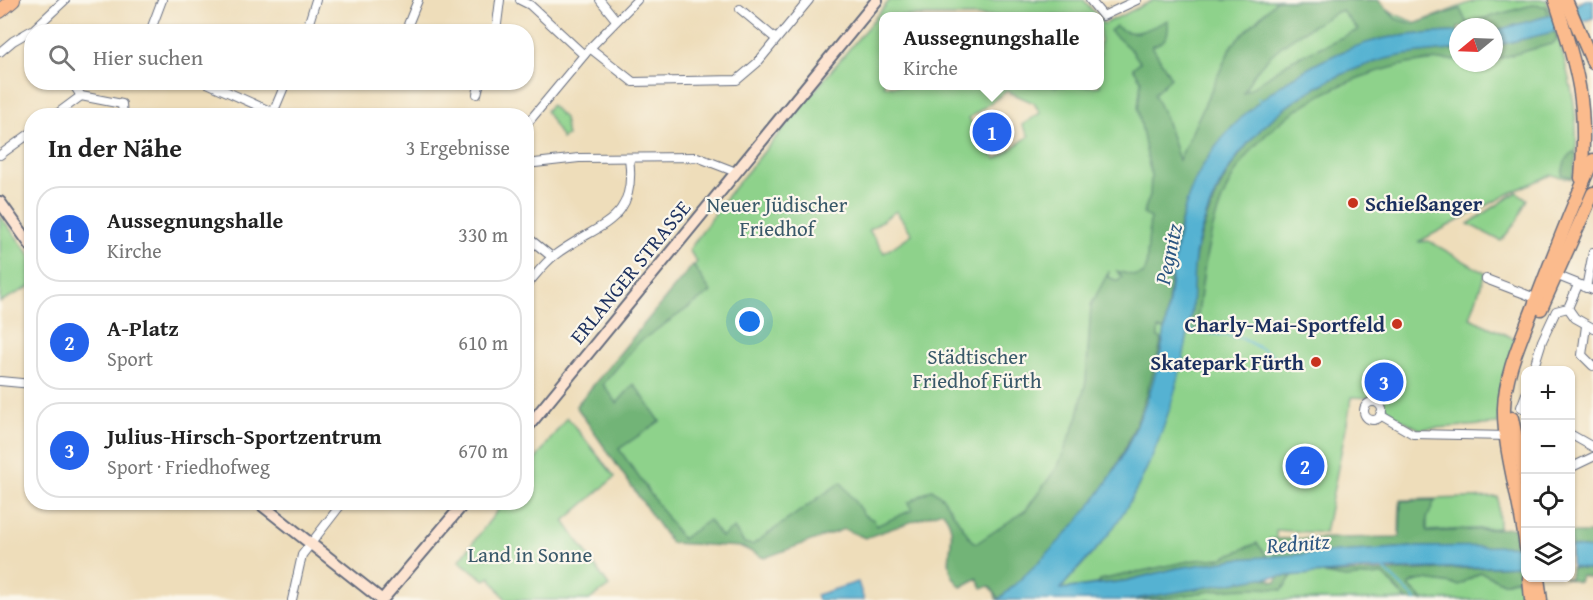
<!DOCTYPE html>
<html lang="de">
<head>
<meta charset="utf-8">
<style>
	:root { --surface:#fff; --page:#f6f6f6; --text:#222; --muted:#767676; --line:#e0e0e0; --accent:#2563eb }
	body { margin:0; font-family:"Gentium Book Plus",serif; background:var(--page); color:var(--text) }
	.controls { position:absolute; right:18px; bottom:18px; display:grid; overflow:hidden; border-radius:12px; box-shadow:0 2px 4px #0004 }
	.controls button { width:54px; height:54px; display:grid; place-items:center; padding:0; border:0; border-bottom:2px solid var(--line); background:var(--surface); color:var(--text); font:30px sans-serif }
	.compass { position:absolute; left:1449px; top:18px; width:54px; height:54px; border-radius:50%; background:var(--surface); box-shadow:0 2px 4px #0004; rotate:251deg }
	.you { position:absolute; left:750px; top:322px; width:21px; height:21px; margin:-15px; border:4px solid #fff; border-radius:50%; background:#1a73e8; box-shadow:0 0 0 9px #1a73e833 }
	.badge { display:grid; place-items:center; width:39px; height:39px; border-radius:50%; background:var(--accent); color:#fff; font-size:20px; font-weight:700 }
	.pin { position:absolute; translate:-50% -50%; border:3px solid #fff; box-shadow:0 2px 6px #0006 }
	.popup { position:absolute; left:879px; top:12px; width:225px; height:78px; box-sizing:border-box; display:grid; place-content:center; border-radius:12px; background:var(--surface); filter:drop-shadow(0 2px 4px #0005); font-size:20px; white-space:nowrap; color:var(--muted) }
	.popup b { font-size:22px; color:var(--text) }
	.popup::after { content:''; position:absolute; left:50%; top:100%; margin-left:-12px; border:12px solid transparent; border-top-color:var(--surface) }
	.list { margin:0; padding:0; list-style:none }
	h2 { display:flex; justify-content:space-between; align-items:center; height:78px; margin:0; padding:0 24px; font-size:26px }
	h2 small { font-size:20px; font-weight:400; color:var(--muted) }
	.list li { display:grid; grid-template-columns:39px 1fr auto; gap:18px; align-items:center; box-sizing:border-box; height:96px; margin:0 12px 12px; padding:0 12px; border:2px solid var(--line); border-radius:24px }
	.list b { display:block; font-size:22px; white-space:nowrap }
	.list p { margin:0; font-size:20px; white-space:nowrap; color:var(--muted) }
	.list em { font-size:20px; font-style:normal; color:var(--muted) }
	.icon { flex:none; width:33px; height:33px; fill:none; stroke:currentColor; stroke-width:2; stroke-linecap:round; stroke-linejoin:round }
	.map { position:relative; flex:none; width:1593px; height:600px; overflow:hidden }
	.search { position:absolute; background:var(--surface); box-shadow:0 2px 4px #0004; left:24px; top:24px; width:510px; height:66px; display:flex; align-items:center; gap:15px; box-sizing:border-box; padding:0 21px; border-radius:24px; color:var(--muted); font-size:22px }
	.panel { position:absolute; background:var(--surface); box-shadow:0 2px 4px #0004; left:24px; top:108px; width:510px; height:402px; border-radius:24px }
	.map>svg:first-child { display:block }
	.green { fill:#8ed28b; stroke:#548074; stroke-width:1.5; fill-rule:evenodd }
	.forest { fill:#72b477; stroke:#46726a; stroke-width:1.5; fill-rule:evenodd }
	.water { fill:#54b2d2; stroke:#387098; stroke-width:1.5 }
	.lines { fill:none; stroke-linecap:round; stroke-linejoin:round }
	.stream { stroke:#54b2d2; stroke-width:2 }
	.minor-casing { stroke:#656c7e; stroke-width:10 }
	.secondary-casing { stroke:#656c7e; stroke-width:14 }
	.primary-casing { stroke:#656c7e; stroke-width:15 }
	.motorway-casing { stroke:#656c7e; stroke-width:16 }
	.minor { stroke:#fff; stroke-width:8 }
	.secondary { stroke:#fde4d1; stroke-width:10 }
	.primary { stroke:#fbbb8d; stroke-width:12 }
	.motorway { stroke:#fbbb8d; stroke-width:14 }
	.poi-dot { fill:#c8321e; stroke:#fbf7ec; stroke-width:2 }
	.labels { text-anchor:middle; dominant-baseline:central; stroke-width:4.5; stroke-linejoin:round; paint-order:stroke }
	.poi-label { font-size:21px; font-weight:bold; fill:#1b2f5e; stroke:#fbf7ec; text-anchor:end }
	.park-label { font-size:21px; fill:#385869; stroke:#fbf7ec }
	.street-label { font-size:21px; fill:#1b2f5e; stroke:#fbf7ec }
	.water-label { font-size:22px; font-style:italic; fill:#2c5681; stroke:#fbf7ec }
</style>
</head>
<body>
<div class="map">
<svg width="1593" height="600" viewBox="0 0 1593 600">
	<rect width="100%" height="100%" fill="#fbf7ec"/>
	<filter id="ink" filterUnits="userSpaceOnUse"><feTurbulence type="fractalNoise" baseFrequency=".0167" numOctaves="2"/><feDisplacementMap in="SourceGraphic" scale="12" xChannelSelector="R" yChannelSelector="G"/><feConvolveMatrix kernelMatrix="1 2 1 2 8 2 1 2 1" color-interpolation-filters="sRGB"/></filter>
	<filter id="wash" filterUnits="userSpaceOnUse"><feTurbulence type="fractalNoise" baseFrequency=".008" numOctaves="4" result="noise"/><feDisplacementMap in="SourceGraphic" scale="24" xChannelSelector="R" yChannelSelector="G"/><feGaussianBlur stdDeviation="1.35" result="paint"/><feColorMatrix in="noise" values="0 0 0 0 0 0 0 0 0 0 0 0 0 0 0 0 0 1.4 0 .05"/><feComposite in="paint" operator="in"/></filter>
	<g filter="url(#wash)">
		<rect width="100%" height="100%" fill="#eeddba"/>
		<g class="green">
			<path d="M 890,0 L 1084,0 L 1097,16 L 884,16 L 884,86 L 1100,86 L 1100,20 L 1104,24 L 1154,0 L 1372,0 L 1394,14 L 1417,23 L 1477,0 L 1547,0 C 1564,61 1586,114 1572,179 L 1551,175 L 1516,190 L 1418,242 L 1429,241 L 1485,273 L 1470,318 L 1515,339 L 1499,403 L 1498,424 L 1419,429 L 1396,416 L 1375,398 L 1352,397 L 1325,533 L 1276,530 L 1277,556 C 1204,561 1133,580 1060,589 L 1101,544 L 1132,438 L 1099,494 L 1073,530 L 996,599 L 994,589 L 976,579 L 961,587 C 958,584 954,579 952,575 C 943,555 962,532 942,511 L 873,530 L 841,485 L 753,547 L 721,537 L 671,543 L 576,406 L 697,262 L 689,250 L 728,195 ZM 1458,27 L 1494,27 L 1494,63 L 1458,63 ZM 1007,91 L 1034,103 L 1040,113 L 1022,125 L 1029,136 L 997,159 L 986,149 L 969,118 ZM 896,211 L 912,234 L 884,253 L 869,230 Z"/>
			<polygon points="551,105 564,118 567,136 562,139 546,111"/>
			<polygon points="1517,192 1527,199 1517,221 1501,241 1468,224"/>
			<polygon points="0,216 31,256 31,286 0,302"/>
			<polygon points="567,417 615,477 564,521 609,586 589,600 506,600 490,577 485,580 459,561 503,503 526,502 527,471"/>
			<polygon points="1498,497 1499,528 1399,532 1400,500"/>
			<path d="M 1481,572 L 1503,583 L 1522,578 L 1524,600 L 1423,600 L 1409,586 C 1420,574 1444,583 1459,585 Z"/>
			<polygon points="1325,573 1384,575 1407,600 1129,600 1261,578 1270,577 1271,588 1282,590 1292,576"/>
		</g>
		<g class="forest">
			<path d="M 1277,0 L 1378,0 L 1396,19 L 1414,24 L 1460,9 L 1467,23 L 1532,5 L 1546,6 L 1549,16 L 1494,31 L 1494,27 L 1458,27 L 1458,32 C 1433,33 1405,34 1381,39 C 1361,44 1340,54 1322,64 C 1259,95 1207,140 1185,208 C 1172,246 1170,290 1165,330 L 1158,329 L 1158,337 L 1162,339 C 1145,408 1121,475 1073,529 C 1051,554 1024,577 999,599 L 990,586 L 982,588 L 977,578 L 961,587 C 958,584 954,579 952,575 C 943,555 962,532 942,511 L 865,538 L 844,529 L 764,558 L 742,547 L 671,543 L 576,406 L 693,265 L 711,292 L 639,342 L 603,384 L 617,403 L 634,384 L 660,421 L 619,449 L 682,539 L 709,520 L 721,537 L 734,528 L 744,543 L 752,545 L 841,482 L 864,515 L 874,520 L 876,526 L 912,510 L 908,503 L 932,489 L 943,498 L 972,541 L 977,543 L 1026,510 L 1058,466 L 1077,419 L 1086,381 L 1091,305 L 1109,271 L 1108,277 L 1118,281 L 1122,277 L 1117,271 L 1136,276 L 1143,274 L 1146,269 L 1150,218 L 1143,214 L 1150,195 L 1151,176 L 1138,109 L 1141,80 L 1133,68 L 1140,62 L 1132,51 L 1110,31 L 1116,26 C 1133,40 1150,28 1168,20 C 1169,36 1167,41 1152,46 L 1171,78 L 1154,94 L 1166,119 L 1179,160 L 1232,45 ZM 1341,10 L 1358,30 L 1292,60 L 1244,93 C 1260,52 1305,30 1341,10 Z"/>
			<polygon points="1555,31 1557,40 1551,44 1494,60 1494,46"/>
			<path d="M 1458,49 L 1458,60 C 1375,57 1265,108 1228,186 C 1206,233 1202,282 1196,333 L 1187,331 C 1193,305 1190,276 1197,250 C 1223,148 1281,91 1381,60 C 1405,52 1433,52 1458,49 Z"/>
			<polygon points="1573,152 1577,154 1572,178 1562,174 1565,161"/>
			<polygon points="1435,500 1427,519 1427,532 1515,528 1517,547 1413,547 1275,557 1274,547 1270,539 1400,537 1401,501"/>
			<polygon points="1570,533 1593,533 1593,549 1571,547"/>
			<polygon points="1257,543 1268,557 1178,568 1125,581 1099,584 1100,580 1194,560 1222,558"/>
			<polygon points="1519,566 1520,578 1503,583 1481,572 1459,585 1426,580 1414,581 1409,586 1423,600 1407,600 1384,575 1345,578 1324,574"/>
			<polygon points="1571,568 1593,570 1593,579 1581,576 1579,582 1563,578 1570,578"/>
			<path d="M 1279,576 L 1292,576 L 1282,590 C 1231,582 1181,600 1129,600 L 1261,577 L 1276,582 Z"/>
		</g>
		<g class="water">
			<polygon points="1586,0 1593,0 1593,18 1553,32 1494,46 1494,31 1551,15"/>
			<path d="M 1458,32 L 1458,49 C 1433,52 1406,53 1382,60 C 1286,88 1217,153 1196,251 C 1192,272 1194,294 1191,315 C 1185,356 1173,403 1158,442 C 1144,477 1125,516 1100,545 C 1087,559 1073,573 1061,589 L 1125,581 L 1178,568 L 1236,559 L 1413,547 L 1525,546 L 1525,566 L 1362,570 L 1261,578 L 1129,600 L 998,600 C 1051,552 1103,503 1132,436 C 1145,408 1156,376 1162,346 C 1171,301 1172,255 1184,211 C 1204,128 1301,58 1381,39 C 1406,34 1433,33 1458,32 Z"/>
			<polygon points="1571,547 1593,549 1593,570 1571,567"/>
			<polygon points="858,582 864,600 818,600 816,595"/>
		</g>
		<g class="lines">
			<g class="stream">
				<polyline points="1258,98 1260,101"/>
				<polyline points="1188,330 1241,338 1284,361"/>
				<polyline points="1384,569 1416,600"/>
			</g>
		</g>
	</g>
	<g filter="url(#ink)">
		<g class="lines">
			<g class="minor-casing">
				<g id="minor">
					<polyline points="520,0 530,5 584,55"/>
					<polyline points="600,0 616,20"/>
					<polyline points="1090,0 1103,16 1137,0"/>
					<polyline points="740,9 776,39"/>
					<polyline points="150,32 162,0"/>
					<polyline points="306,32 316,0"/>
					<polyline points="405,32 418,0"/>
					<polyline points="496,32 500,0"/>
					<polyline points="590,48 633,82 737,80 757,63 809,0"/>
					<polyline points="0,52 13,41 34,29 65,0"/>
					<polyline points="72,82 81,96 122,104 123,116"/>
					<polyline points="205,82 281,116"/>
					<polyline points="477,94 480,82"/>
					<polyline points="273,113 286,82"/>
					<polyline points="54,116 81,96"/>
					<polyline points="526,125 590,48 637,0"/>
					<polyline points="0,155 32,132"/>
					<polyline points="526,164 579,158 697,157 736,172"/>
					<polyline points="526,236 552,257"/>
					<polyline points="1553,274 1593,290"/>
					<polyline points="1486,279 1538,299"/>
					<path d="M 526,286 C 535,276 544,263 555,255 C 597,223 638,224 629,158"/>
					<polyline points="1586,288 1593,252"/>
					<polyline points="1568,308 1575,318 1593,328"/>
					<polyline points="1586,326 1582,355 1593,366"/>
					<polyline points="1533,370 1542,341 1556,311 1568,308 1578,285"/>
					<polyline points="0,381 32,384"/>
					<polyline points="1526,394 1521,407 1526,410"/>
					<circle cx="1373" cy="411" r="9"/>
					<polyline points="1380,415 1413,434 1508,436"/>
					<polyline points="1570,434 1593,447"/>
					<polyline points="1570,468 1593,457"/>
					<polyline points="292,600 302,555 343,502"/>
				</g>
			</g>
			<g class="secondary-casing">
				<g id="secondary">
					<polyline points="0,202 32,247"/>
					<polyline points="526,429 877,0"/>
					<polyline points="258,502 382,600"/>
					<polyline points="382,600 465,502"/>
				</g>
			</g>
			<g class="primary-casing">
				<g id="primary">
					<path d="M 1555,0 C 1578,69 1588,105 1581,178"/>
					<polyline points="1566,0 1593,63"/>
					<polyline points="1541,309 1593,193"/>
					<polyline points="1512,418 1526,483"/>
					<path d="M 1526,548 C 1521,503 1503,450 1504,408 C 1505,373 1521,340 1533,308 C 1552,258 1571,208 1593,160"/>
					<polyline points="1529,578 1531,600"/>
					<polyline points="1538,578 1541,600"/>
				</g>
			</g>
			<g class="motorway-casing">
				<polyline id="motorway" points="0,11 13,0"/>
			</g>
			<use href="#minor" class="minor"/>
			<use href="#secondary" class="secondary"/>
			<use href="#primary" class="primary"/>
			<use href="#motorway" class="motorway"/>
		</g>
	</g>
	<g class="poi-dot">
		<circle cx="1353" cy="203" r="6"/>
		<circle cx="1397" cy="324" r="6"/>
		<circle cx="1316" cy="362" r="6"/>
	</g>
	<g class="labels">
		<g class="poi-label">
			<text x="1365" y="203" text-anchor="start">Schießanger</text>
			<text x="1385" y="324">Charly-Mai-Sportfeld</text>
			<text x="1304" y="362">Skatepark Fürth</text>
		</g>
		<g class="park-label">
			<text x="777" y="204">Neuer Jüdischer<tspan x="777" dy="24">Friedhof</tspan></text>
			<text x="977" y="356">Städtischer<tspan x="977" dy="24">Friedhof Fürth</tspan></text>
			<text x="530" y="554">Land in Sonne</text>
		</g>
		<g class="street-label">
			<text transform="translate(630 272) rotate(-51)">ERLANGER STRASSE</text>
		</g>
		<g class="water-label">
			<text transform="translate(1168 254) rotate(-78)">Pegnitz</text>
			<text transform="translate(1298 543) rotate(-4)">Rednitz</text>
		</g>
	</g>
</svg>
<div class="controls">
<button>+</button>
<button>−</button>
<button><svg class="icon" aria-label="locate" viewBox="0 0 24 24"><circle cx="12" cy="12" r="6"/><path d="M12 2v4M12 18v4M2 12h4M18 12h4"/></svg></button>
<button><svg class="icon" aria-label="layers" viewBox="0 0 24 24"><path d="M12 4l9 5-9 5-9-5zM3 14l9 5 9-5"/></svg></button>
</div>
<svg class="compass" viewBox="-18 -18 36 36"><path d="M0-13l5 13h-10z" fill="#e53935"/><path d="M0 13l5-13h-10z" fill="#767676"/></svg>
<div class="you"></div>
<div class="pin badge" style="left:992px;top:132px">1</div>
<div class="popup"><b>Aussegnungshalle</b>Kirche</div>
<div class="pin badge" style="left:1305px;top:466px">2</div>
<div class="pin badge" style="left:1384px;top:382px">3</div>
<div class="search"><svg class="icon" aria-label="search" viewBox="0 0 24 24"><circle cx="10" cy="10" r="6"/><path d="M15 15l6 6"/></svg>Hier suchen</div>
<section class="panel">
<h2>In der Nähe<small>3 Ergebnisse</small></h2>
<ul class="list">
<li><span class="badge">1</span><div><b>Aussegnungshalle</b><p>Kirche</p></div><em>330 m</em></li>
<li><span class="badge">2</span><div><b>A-Platz</b><p>Sport</p></div><em>610 m</em></li>
<li><span class="badge">3</span><div><b>Julius-Hirsch-Sportzentrum</b><p>Sport · Friedhofweg</p></div><em>670 m</em></li>
</ul>
</section>
</div>
</body>
</html>
